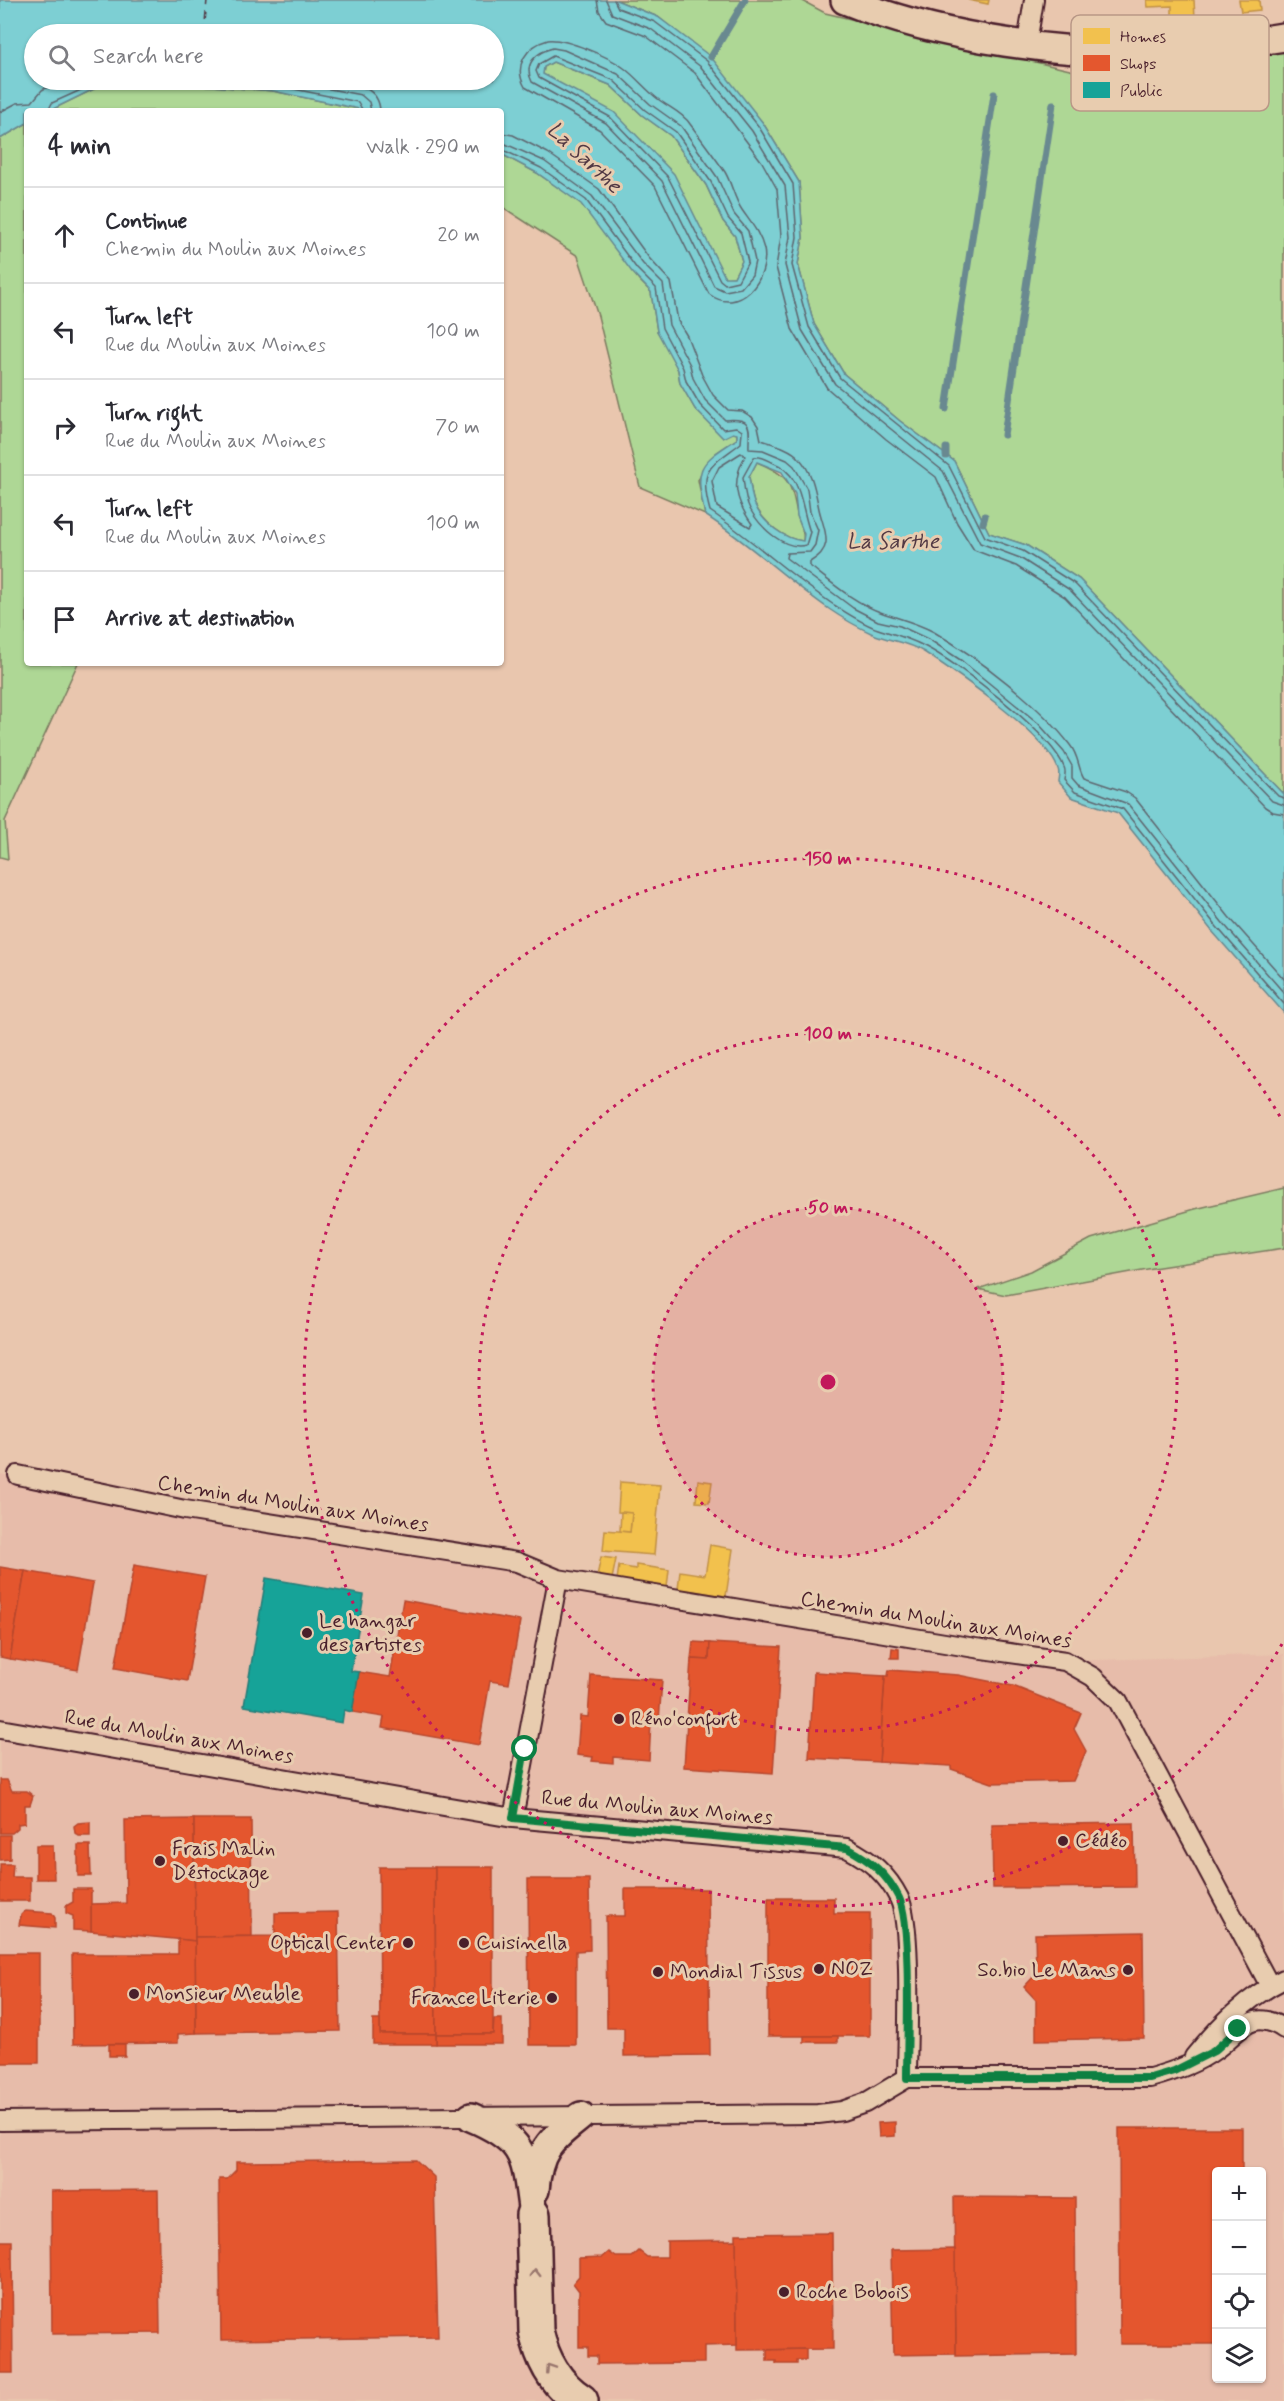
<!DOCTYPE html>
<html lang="en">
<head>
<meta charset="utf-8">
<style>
	:root { --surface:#fff; --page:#f7f7f7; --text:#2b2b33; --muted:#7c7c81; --line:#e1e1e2 }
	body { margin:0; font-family:Mynerve,sans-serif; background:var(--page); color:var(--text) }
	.controls { position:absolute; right:18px; bottom:18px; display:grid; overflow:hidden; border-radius:6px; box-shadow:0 2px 4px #0004 }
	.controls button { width:54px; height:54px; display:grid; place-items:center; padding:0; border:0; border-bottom:2px solid var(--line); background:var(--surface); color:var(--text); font:30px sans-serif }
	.stop { position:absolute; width:18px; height:18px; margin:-14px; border:4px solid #0b8043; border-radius:50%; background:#fff }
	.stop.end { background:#0b8043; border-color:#fff; box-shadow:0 2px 6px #0008 }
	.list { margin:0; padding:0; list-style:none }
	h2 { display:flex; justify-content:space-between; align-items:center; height:78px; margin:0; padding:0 24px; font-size:26px }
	h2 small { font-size:20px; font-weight:400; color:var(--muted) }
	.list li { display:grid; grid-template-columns:39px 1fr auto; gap:18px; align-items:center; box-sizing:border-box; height:96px; padding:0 24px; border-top:2px solid var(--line) }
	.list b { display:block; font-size:22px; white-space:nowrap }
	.list p { margin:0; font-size:20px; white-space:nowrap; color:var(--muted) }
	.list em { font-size:20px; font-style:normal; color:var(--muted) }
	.icon { flex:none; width:33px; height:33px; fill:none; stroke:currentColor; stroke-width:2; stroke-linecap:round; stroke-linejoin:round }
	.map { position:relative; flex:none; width:1284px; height:2401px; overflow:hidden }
	.search { position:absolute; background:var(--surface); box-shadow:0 2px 4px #0004; left:24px; top:24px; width:480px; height:66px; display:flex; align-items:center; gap:15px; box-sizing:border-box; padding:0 21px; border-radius:33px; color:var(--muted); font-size:22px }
	.panel { position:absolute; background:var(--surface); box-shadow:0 2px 4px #0004; left:24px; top:108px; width:480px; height:558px; border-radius:6px }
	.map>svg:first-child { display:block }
	.built { fill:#e7bcaa; fill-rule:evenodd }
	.green { fill:#aed795; stroke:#7c7b60; stroke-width:1.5 }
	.water { fill:#7dcfd3; stroke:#698990; stroke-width:1.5; fill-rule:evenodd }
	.homes { fill:#f2c14e; stroke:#c09044; stroke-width:1.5 }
	.shops { fill:#e4572e; stroke:#b6462d; stroke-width:1.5 }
	.public { fill:#17a398; stroke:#267b77; stroke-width:1.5 }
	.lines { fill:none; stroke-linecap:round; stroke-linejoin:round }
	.shore { stroke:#5e656e; stroke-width:1.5 }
	.stream { stroke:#698990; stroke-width:7 }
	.ferry { stroke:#523944; stroke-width:1.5; stroke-dasharray:8 6; stroke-linecap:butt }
	.street-casing { stroke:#4a1f2b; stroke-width:22 }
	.secondary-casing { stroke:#4a1f2b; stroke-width:32 }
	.highway-casing { stroke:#4a1f2b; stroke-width:38 }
	.street { stroke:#e8ccaf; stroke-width:18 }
	.secondary { stroke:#e8ccaf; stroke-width:27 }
	.highway { stroke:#e8ccaf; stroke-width:33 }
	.oneway { stroke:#99766d }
	.route { stroke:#0b8043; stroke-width:8 }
	.ring { fill:none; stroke:#c2185b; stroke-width:3; stroke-dasharray:3 6 }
	.poi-dot { fill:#4a1f2b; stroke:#e8ccaf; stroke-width:2 }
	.labels { text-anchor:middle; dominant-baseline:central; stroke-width:6; stroke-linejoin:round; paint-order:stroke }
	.street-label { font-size:21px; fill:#4a1f2b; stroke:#e8ccaf }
	.poi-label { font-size:21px; fill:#4a1f2b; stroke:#e8ccaf; text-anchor:start }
	.water-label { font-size:22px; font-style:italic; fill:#523944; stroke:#e8ccaf }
	.key { fill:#e8ccaf; stroke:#b99887; stroke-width:1.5 }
	.key-label { font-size:16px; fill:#4a1f2b }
	.centre { fill:#c2185b; stroke:#e8ccaf; stroke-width:3 }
	.ring-label { font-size:18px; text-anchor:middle; font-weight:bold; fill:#c2185b; stroke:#e8ccaf; stroke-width:6; stroke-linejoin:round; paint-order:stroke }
</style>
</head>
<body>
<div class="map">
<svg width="1284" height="2401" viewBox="0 0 1284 2401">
	<rect width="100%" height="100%" fill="#e9c6ae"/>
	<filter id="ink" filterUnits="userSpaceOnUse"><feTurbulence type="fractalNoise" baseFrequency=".0167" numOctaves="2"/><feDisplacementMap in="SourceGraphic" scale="12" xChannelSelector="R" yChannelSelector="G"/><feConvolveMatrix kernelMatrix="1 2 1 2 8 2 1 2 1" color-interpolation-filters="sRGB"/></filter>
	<g filter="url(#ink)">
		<path class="built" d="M 0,1474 L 517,1562 L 558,1579 L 1065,1661 L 1284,1654 L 1284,2401 L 0,2401 ZM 1216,2172 L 1262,2172 L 1262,2378 L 1216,2378 Z"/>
		<g class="green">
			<polygon points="616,0 801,0 825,13 1074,71 1194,69 1284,44 1284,794 1079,579 1026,545 989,533 954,461 900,421 844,374 814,324 798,264 803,238 799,182 763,123 676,32 658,17"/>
			<polygon points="553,62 610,85 642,115 671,136 706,185 723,221 735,236 742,261 734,277 725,278 673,174 543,74 544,67"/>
			<polygon points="141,80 273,91 369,111 49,111 100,86"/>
			<polygon points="27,123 27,663 78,663 5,821 8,859 0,857 0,139"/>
			<polygon points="501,154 537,173 582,204 639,280 651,292 657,331 667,345 678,370 680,383 695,409 707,420 737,434 737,439 716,453 698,480 705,515 640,487 598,316 578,256 501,206"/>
			<path d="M 757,462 C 788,475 791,481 797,514 C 799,524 805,530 803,541 C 784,539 764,523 755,505 C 751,497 751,486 749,477 Z"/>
			<polygon points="1284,1188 1284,1248 1153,1268 1006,1295 978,1289 1031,1271 1091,1239 1195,1209"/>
		</g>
		<path class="water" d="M 0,0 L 616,0 L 658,17 L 711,57 L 763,123 L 799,182 L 803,238 L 798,264 L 814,324 L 844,374 L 900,421 L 954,461 L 989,533 L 1026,545 L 1079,579 L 1284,794 L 1284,1013 L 1212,931 L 1118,813 L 1071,797 L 1058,782 C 1058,778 1060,773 1058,769 C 1047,735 955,672 924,652 C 908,642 890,641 873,634 C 858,627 842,618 829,609 C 786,579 749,543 705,515 C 695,468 696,465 737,439 L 737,434 L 733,433 L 723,438 L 695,409 L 680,383 L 678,370 L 657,331 L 651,292 L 632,272 L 581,204 L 537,173 L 501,154 L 501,111 L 369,111 L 273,91 L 141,80 L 100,86 L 49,111 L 27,111 L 27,123 L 0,139 ZM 34,34 L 494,34 L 494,80 L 34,80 ZM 553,62 L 610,85 L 642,115 L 671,136 L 706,185 L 723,221 L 735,236 L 742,261 L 734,277 L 725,277 L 674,174 L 614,112 L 543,74 L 544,67 ZM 757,462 L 782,472 L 795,494 L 797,516 L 804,534 L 803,541 C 784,539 763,523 755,505 C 751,497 751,486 749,477 Z"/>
		<g class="homes">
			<polygon points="968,0 989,0 988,4"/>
			<polygon points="1147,0 1194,0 1195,18 1172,21 1172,6 1148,7"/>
			<polygon points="1239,0 1259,0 1260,10 1241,12"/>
			<polygon points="698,1480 712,1482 709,1503 696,1502"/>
			<polygon points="620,1482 660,1485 654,1555 603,1551 605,1530 630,1532 632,1513 618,1512"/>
			<polygon points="621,1512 632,1513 630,1532 620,1531"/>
			<polygon points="710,1545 733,1549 726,1596 678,1589 680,1571 705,1575"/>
			<polygon points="601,1557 616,1559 612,1579 597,1576"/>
			<polygon points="636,1565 669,1570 667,1587 617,1580 619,1566 636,1569"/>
		</g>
		<g class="shops">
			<polygon points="134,1565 205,1577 187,1681 115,1668"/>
			<polygon points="0,1567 25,1571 10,1659 0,1657"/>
			<polygon points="25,1571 93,1583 78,1670 10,1659"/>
			<polygon points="403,1600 520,1621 509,1684 490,1681 479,1745 382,1728 384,1717 352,1712 359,1672 390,1677"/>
			<polygon points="693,1642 710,1643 709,1660 691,1659"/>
			<polygon points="710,1643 781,1647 773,1773 684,1767 691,1659 709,1660"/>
			<polygon points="892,1648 899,1649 899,1658 891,1658"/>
			<polygon points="889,1670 958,1675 1013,1686 1081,1713 1074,1729 1086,1751 1073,1781 992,1783 951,1769 951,1766 879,1762 885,1676 888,1676"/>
			<polygon points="814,1672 885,1676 879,1762 809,1758"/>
			<polygon points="591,1675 662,1680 659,1721 651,1721 649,1760 613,1757 613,1763 592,1761 593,1757 577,1755 580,1716 588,1717"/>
			<polygon points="0,1780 7,1780 12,1791 27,1791 33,1796 30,1805 25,1805 25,1823 18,1824 18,1828 12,1833 0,1833"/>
			<polygon points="194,1819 195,1941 91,1931 91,1904 126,1903 125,1820"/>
			<polygon points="194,1819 251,1819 252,1936 195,1937"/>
			<polygon points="90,1822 90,1836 79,1836 75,1833 74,1826 78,1823"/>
			<polygon points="1134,1823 1135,1887 993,1888 992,1825"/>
			<polygon points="0,1835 10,1835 10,1859 0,1860"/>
			<polygon points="36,1845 53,1845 54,1879 36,1879"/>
			<polygon points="78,1845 90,1845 91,1876 78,1876"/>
			<polygon points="0,1864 13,1864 12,1877 30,1877 30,1901 0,1901"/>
			<polygon points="379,1867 435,1867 436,2034 380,2034"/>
			<polygon points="435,1867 493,1867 493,2034 436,2034"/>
			<polygon points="528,1879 589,1879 590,1950 576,1951 576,2045 529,2045"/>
			<polygon points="73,1889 91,1889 91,1931 73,1930 73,1916 66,1913 66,1906 73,1902"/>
			<polygon points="625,1889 708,1889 710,2055 624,2056 624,2028 607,2028 606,1916 625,1916"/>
			<polygon points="768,1898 834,1898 834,1913 870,1913 870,2036 768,2036"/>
			<polygon points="25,1911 52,1913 55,1918 55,1928 19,1925 21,1915"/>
			<polygon points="338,1912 340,2031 196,2033 195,1937 275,1936 275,1913"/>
			<polygon points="1143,1932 1144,2038 1036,2040 1036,2000 1024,1987 1036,1974 1035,1934"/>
			<polygon points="178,1939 195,1941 196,2033 178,2034 178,2043 73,2044 72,1954 178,1954"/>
			<rect x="0" y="1953" width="39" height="110"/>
			<polygon points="494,2019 502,2019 502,2044 436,2044 436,2034 493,2034"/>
			<polygon points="373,2020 380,2020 380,2034 436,2034 436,2044 373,2044"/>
			<rect x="804" y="2036" width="34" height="6"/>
			<rect x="109" y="2044" width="16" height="12"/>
			<polygon points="895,2122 895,2136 879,2137 878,2123"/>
			<polygon points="1119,2128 1242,2128 1242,2172 1216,2172 1216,2344 1120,2344"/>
			<polygon points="416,2160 434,2177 438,2337 221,2340 219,2179 227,2179 236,2170 236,2162"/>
			<polygon points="158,2190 160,2333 52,2334 51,2191"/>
			<polygon points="954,2197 1075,2198 1076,2354 956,2356"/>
			<polygon points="832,2233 833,2349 737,2350 736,2234"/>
			<polygon points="736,2240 737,2345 704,2346 704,2363 597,2364 597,2356 588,2356 588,2347 579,2347 579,2291 573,2283 579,2276 579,2258 603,2257 609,2252 616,2257 632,2257 639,2251 647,2257 667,2257 667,2241"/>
			<polygon points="0,2241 12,2241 13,2373 0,2373"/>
			<polygon points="955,2249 956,2354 893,2355 891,2250"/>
			<polygon points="806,2349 806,2360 797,2360 797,2364 776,2364 776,2361 767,2361 767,2350"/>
		</g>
		<polygon class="public" points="266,1578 364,1595 351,1671 359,1672 352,1712 344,1710 342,1723 244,1706"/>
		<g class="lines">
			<g class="shore">
				<polyline points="597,0 599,11 606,21 646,36 695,73 762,162 777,189 781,236 776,267 792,329 827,388 886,439 936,477 957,523 974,550 1016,566 1065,597 1265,807 1273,812 1284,814"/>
				<polyline points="606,0 612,14 651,29 701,67 752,131 785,186 790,237 785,265 802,330 835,384 943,471 980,543 1020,558 1070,590 1272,801 1284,805"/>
				<polyline points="614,0 618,8 655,22 707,61 759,127 793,184 797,237 792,265 809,327 840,378 949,466 985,537 1023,551 1075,584 1278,796 1284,798"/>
				<path d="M 548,40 C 565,38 610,57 624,68 C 636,77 646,90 658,99 C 668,107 683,113 690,124 C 702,140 714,156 725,172 C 732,184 734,198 742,210 C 751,223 760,233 764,249 C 770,279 739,317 709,294 L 655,186 L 600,130 L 525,87 C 513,66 526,46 548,40 Z"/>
				<path d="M 553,48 L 564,50 L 618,74 L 650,104 L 681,126 L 717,177 L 734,214 L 748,231 L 755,261 L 752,275 L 741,288 L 725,291 L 714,286 L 662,181 L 606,123 L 532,82 C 523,64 536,52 553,48 Z"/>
				<polygon points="553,56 613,80 645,110 676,132 711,182 728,218 741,233 748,262 738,281 725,284 720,280 668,177 610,117 539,78 536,71 539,64"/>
				<polyline points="190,80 274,85 358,102 363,111"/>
				<polyline points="283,80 361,95 369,102 371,111"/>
				<path d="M 330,80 C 350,84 379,84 380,111"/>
				<polyline points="48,111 52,103 103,80"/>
				<polyline points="0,112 17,103 32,102 42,90 62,80"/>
				<path d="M 501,133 L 513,135 L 548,153 L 599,189 L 649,258 L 671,282 L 678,321 L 687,336 L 702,375 L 713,395 L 728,410 L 742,411 L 752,417 L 758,426 L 761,440 C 773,444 791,448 799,458 C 813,473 815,490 819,509 C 824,531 836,547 810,562 L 810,566 C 832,583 856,604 883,613 C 900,619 917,623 934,632 C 976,656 1041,706 1070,745 C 1079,756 1078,769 1084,778 L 1126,792 L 1135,798 L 1229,917 L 1284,979"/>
				<path d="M 501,142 L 544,161 L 592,196 L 643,264 L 663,284 L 669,325 L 690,365 L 693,378 L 705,400 L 725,420 C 756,417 748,430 749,449 L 763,450 L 787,460 L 794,466 L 807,489 L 810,512 L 818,530 L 815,545 L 810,552 L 787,553 L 786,558 L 853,608 L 878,621 L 900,626 L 930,640 L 962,661 L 1038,723 L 1064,752 L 1072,766 L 1072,778 L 1078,785 L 1128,804 L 1222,922 L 1284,993"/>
				<path d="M 501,149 L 541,168 L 586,200 L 637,269 L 656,288 L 662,328 L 683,368 L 686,381 L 700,405 L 723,429 L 736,427 L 742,431 L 741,443 C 710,467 698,468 710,511 C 753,540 791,576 834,605 C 847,613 863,624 878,629 C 894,634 909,638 924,646 C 958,663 1051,733 1064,767 C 1066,771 1065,776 1064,780 L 1075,792 L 1123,809 L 1217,927 L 1284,1004"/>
				<path d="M 741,453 L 745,456 C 731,482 735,500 752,524 L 750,527 L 717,507 L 712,481 L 719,467 Z"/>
				<path d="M 754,457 C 761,456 766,459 772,462 C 803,474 800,505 810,532 L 806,545 C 784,551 760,527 750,509 C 745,500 744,486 743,477 Z"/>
			</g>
			<g class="stream">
				<polyline points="711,57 745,0"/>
				<polyline points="946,409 994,94"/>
				<polyline points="1004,435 1053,104"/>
				<polyline points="946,448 946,456"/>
				<polyline points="983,523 985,516"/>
			</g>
			<g class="ferry">
				<polyline points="204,34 207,0"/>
				<polyline points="201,87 201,80"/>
			</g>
			<g class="street-casing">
				<g id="street">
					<polyline points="1027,43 1034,0"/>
					<polyline points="18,1475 185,1510 517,1562 558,1579 975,1648 1065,1661 1093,1677 1118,1701 1270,1986"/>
					<path d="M 0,1729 L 513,1818 L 847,1848 C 870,1860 887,1874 899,1898 C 913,1926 907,2042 907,2078"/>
					<polyline points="513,1818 558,1579"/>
					<path d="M 1194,2057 C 1219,2026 1247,1997 1284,1979"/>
					<path d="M 0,2121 L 818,2114 L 842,2111 L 865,2103 L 907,2078 L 1150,2078 C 1172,2072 1196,2064 1215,2050 C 1238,2034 1251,2006 1284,2029"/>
				</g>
			</g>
			<g class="secondary-casing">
				<g id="secondary">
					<path d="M 845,0 C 941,39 1068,56 1171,52 C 1209,51 1247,42 1284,37"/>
					<path d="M 471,2117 C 528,2141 525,2158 533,2215"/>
					<path d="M 535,2190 C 538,2149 551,2140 581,2116"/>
				</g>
			</g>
			<g class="highway-casing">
				<path id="highway" d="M 533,2215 L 536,2331 C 542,2359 556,2385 581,2401"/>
			</g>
			<use href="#street" class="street"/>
			<use href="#secondary" class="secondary"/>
			<use href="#highway" class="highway"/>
		</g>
		<defs><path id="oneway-chevron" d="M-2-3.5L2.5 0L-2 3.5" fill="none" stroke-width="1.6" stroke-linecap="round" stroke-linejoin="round" transform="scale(1.5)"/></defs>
		<g class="oneway">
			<use href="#oneway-chevron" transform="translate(535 2273) rotate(-91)"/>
			<use href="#oneway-chevron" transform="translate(550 2368) rotate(-123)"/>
		</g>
	</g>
	<g class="lines" filter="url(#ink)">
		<path class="route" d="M 525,1749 L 513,1818 L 847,1848 C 870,1860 887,1874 899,1898 C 912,1925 907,2042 907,2078 L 1150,2078 L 1174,2071 L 1214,2051 L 1238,2029"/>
	</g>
	<circle cx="828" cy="1382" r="175" fill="#c2185b" fill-opacity=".12"/>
	<g class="ring">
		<circle cx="828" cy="1382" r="175"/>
		<circle cx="828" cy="1382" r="349"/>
		<path d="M1282 1644A524 524 0 1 1 1282 1120"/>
	</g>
	<g class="poi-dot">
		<circle cx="307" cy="1633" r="6"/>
		<circle cx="619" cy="1719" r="6"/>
		<circle cx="1063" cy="1841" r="6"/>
		<circle cx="160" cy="1861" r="6"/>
		<circle cx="408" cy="1943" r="6"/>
		<circle cx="464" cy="1943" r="6"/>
		<circle cx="819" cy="1969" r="6"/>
		<circle cx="1128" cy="1970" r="6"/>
		<circle cx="658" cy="1972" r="6"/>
		<circle cx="134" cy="1994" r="6"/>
		<circle cx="552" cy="1998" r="6"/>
		<circle cx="784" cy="2292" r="6"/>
	</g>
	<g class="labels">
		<g class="street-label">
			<text transform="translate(293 1504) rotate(9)">Chemin du Moulin aux Moines</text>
			<text transform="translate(936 1620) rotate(9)">Chemin du Moulin aux Moines</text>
			<text transform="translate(179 1737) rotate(10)">Rue du Moulin aux Moines</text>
			<text transform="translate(657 1808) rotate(5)">Rue du Moulin aux Moines</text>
		</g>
		<g class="poi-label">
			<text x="319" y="1621">Le hangar<tspan x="319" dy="24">des artistes</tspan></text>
			<text x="631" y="1719">Réno'confort</text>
			<text x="1075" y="1841">Cédéo</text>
			<text x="172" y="1849">Frais Malin<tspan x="172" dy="24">Déstockage</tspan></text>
			<text x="396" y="1943" text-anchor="end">Optical Center</text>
			<text x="476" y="1943">Cuisinella</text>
			<text x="831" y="1969">NOZ</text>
			<text x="1116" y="1970" text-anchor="end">So.bio Le Mans</text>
			<text x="670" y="1972">Mondial Tissus</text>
			<text x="146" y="1994">Monsieur Meuble</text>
			<text x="540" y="1998" text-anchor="end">France Literie</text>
			<text x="796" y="2292">Roche Bobois</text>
		</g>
		<g class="water-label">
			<text transform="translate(584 158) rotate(43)">La Sarthe</text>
			<text x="893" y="542">La Sarthe</text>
		</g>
	</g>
	<rect x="1071" y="15" width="198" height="96" rx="9" class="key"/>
	<rect x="1083" y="28" width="27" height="16" fill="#f2c14e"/>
	<rect x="1083" y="55" width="27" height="16" fill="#e4572e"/>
	<rect x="1083" y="82" width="27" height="16" fill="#17a398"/>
	<g class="key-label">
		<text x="1120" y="42">Homes</text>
		<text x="1120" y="69">Shops</text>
		<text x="1120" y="96">Public</text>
	</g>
	<circle cx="828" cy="1382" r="9" class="centre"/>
	<g class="ring-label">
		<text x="828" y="864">150 m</text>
		<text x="828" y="1039">100 m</text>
		<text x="828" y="1213">50 m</text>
	</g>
</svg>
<div class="controls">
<button>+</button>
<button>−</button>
<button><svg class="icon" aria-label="locate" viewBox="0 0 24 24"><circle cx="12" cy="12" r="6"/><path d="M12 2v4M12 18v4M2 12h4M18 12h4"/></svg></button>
<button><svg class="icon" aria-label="layers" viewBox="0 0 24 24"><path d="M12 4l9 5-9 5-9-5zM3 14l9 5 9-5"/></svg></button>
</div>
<div class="stop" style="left:525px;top:1749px"></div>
<div class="stop end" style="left:1238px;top:2029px"></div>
<div class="search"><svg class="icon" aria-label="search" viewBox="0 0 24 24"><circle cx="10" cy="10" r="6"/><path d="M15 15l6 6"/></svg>Search here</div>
<section class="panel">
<h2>4 min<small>Walk · 290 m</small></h2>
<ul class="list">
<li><svg class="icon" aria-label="ahead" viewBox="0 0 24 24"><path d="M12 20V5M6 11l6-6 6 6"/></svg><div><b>Continue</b><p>Chemin du Moulin aux Moines</p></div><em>20 m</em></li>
<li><svg class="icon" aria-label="left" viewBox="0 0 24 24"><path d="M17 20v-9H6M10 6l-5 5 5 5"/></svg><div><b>Turn left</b><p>Rue du Moulin aux Moines</p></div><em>100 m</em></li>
<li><svg class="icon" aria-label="right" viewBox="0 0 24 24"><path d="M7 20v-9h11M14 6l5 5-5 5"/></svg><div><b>Turn right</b><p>Rue du Moulin aux Moines</p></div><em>70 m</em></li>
<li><svg class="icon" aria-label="left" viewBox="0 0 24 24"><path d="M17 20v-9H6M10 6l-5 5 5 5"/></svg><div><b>Turn left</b><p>Rue du Moulin aux Moines</p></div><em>100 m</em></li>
<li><svg class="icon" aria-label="arrive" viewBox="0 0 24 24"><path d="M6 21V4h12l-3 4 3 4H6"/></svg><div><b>Arrive at destination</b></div></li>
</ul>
</section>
</div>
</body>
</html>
